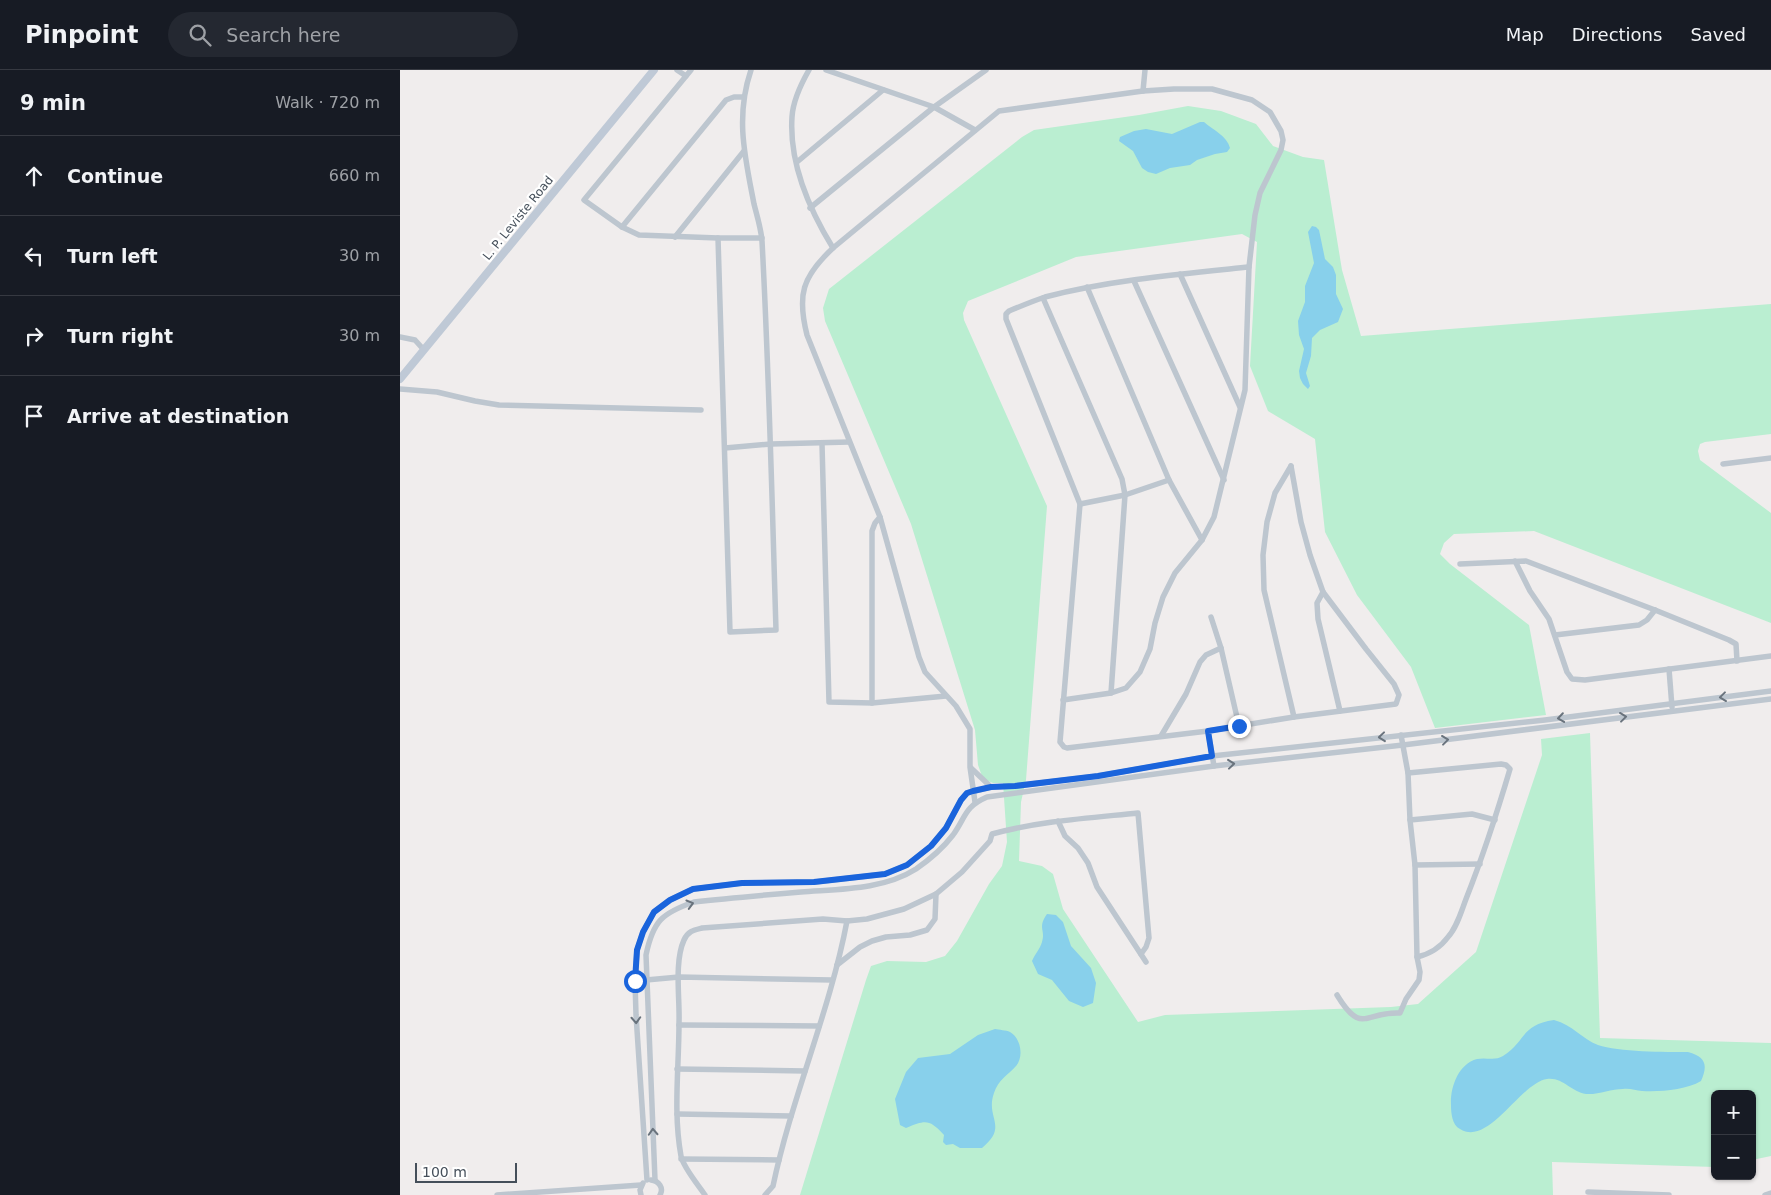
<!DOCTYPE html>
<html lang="en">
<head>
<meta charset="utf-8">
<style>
	:root { --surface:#171b24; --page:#242831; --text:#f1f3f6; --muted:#9ea1a6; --line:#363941 }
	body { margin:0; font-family:"DejaVu Sans",sans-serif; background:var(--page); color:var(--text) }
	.controls { position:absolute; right:15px; bottom:15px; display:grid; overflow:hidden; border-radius:8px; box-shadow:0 1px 4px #0004 }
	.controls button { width:45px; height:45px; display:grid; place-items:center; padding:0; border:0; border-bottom:1px solid var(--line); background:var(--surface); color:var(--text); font:25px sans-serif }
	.scale { position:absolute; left:15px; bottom:12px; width:102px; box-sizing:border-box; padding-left:5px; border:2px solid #454f5a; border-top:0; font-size:14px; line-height:18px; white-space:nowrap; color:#454f5a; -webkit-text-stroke:4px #fff; paint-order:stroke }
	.stop { position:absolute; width:15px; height:15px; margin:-11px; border:4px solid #1a64dc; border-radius:50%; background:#fff }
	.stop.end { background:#1a64dc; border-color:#fff; box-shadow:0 1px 5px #0008 }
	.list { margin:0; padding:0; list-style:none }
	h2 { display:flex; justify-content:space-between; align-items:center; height:65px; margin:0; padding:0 20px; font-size:21px }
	h2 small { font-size:16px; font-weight:400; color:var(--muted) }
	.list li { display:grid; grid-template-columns:32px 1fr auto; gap:15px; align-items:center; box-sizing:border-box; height:80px; padding:0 20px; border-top:1px solid var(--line) }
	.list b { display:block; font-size:19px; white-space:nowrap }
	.list em { font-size:16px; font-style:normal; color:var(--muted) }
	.icon { flex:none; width:28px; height:28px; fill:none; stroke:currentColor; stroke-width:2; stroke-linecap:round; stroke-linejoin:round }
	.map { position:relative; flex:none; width:1371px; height:1125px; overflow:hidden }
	header { display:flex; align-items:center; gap:30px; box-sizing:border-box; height:70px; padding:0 25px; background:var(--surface); border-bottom:1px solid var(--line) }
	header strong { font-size:24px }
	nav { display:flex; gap:28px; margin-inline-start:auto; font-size:18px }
	.search { width:350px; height:45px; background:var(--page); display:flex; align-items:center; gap:12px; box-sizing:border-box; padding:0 18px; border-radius:28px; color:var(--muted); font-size:19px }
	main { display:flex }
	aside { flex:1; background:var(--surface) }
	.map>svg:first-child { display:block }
	.green { fill:#baeed1 }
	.water { fill:#88d0eb }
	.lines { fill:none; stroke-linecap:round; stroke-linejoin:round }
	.street { stroke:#bdc6cf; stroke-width:5.5 }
	.secondary { stroke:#bfc9d6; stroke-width:8 }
	.oneway { stroke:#69737d }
	.route { stroke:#1a64dc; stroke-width:6 }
	.labels { text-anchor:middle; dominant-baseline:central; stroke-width:4.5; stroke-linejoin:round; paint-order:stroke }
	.street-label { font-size:12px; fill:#454f5a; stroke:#fff }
</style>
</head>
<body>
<header>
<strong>Pinpoint</strong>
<div class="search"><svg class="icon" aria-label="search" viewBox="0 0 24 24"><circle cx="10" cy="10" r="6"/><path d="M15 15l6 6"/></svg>Search here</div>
<nav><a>Map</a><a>Directions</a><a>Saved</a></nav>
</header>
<main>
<aside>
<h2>9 min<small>Walk · 720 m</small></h2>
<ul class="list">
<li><svg class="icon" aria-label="ahead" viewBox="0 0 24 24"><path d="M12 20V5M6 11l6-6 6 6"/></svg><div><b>Continue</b></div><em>660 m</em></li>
<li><svg class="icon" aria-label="left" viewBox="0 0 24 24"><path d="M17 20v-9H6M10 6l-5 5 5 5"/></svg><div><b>Turn left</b></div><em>30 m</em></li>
<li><svg class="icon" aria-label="right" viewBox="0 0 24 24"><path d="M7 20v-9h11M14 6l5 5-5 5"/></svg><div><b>Turn right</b></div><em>30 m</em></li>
<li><svg class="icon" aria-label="arrive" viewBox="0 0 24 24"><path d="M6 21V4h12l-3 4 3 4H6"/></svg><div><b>Arrive at destination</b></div></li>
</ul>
</aside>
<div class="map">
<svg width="1371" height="1125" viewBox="0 0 1371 1125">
	<rect width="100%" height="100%" fill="#f0eded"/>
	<polygon class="green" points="788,36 821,41 856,54 873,76 903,87 924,90 942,200 961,266 1371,234 1371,364 1305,372 1300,374 1298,381 1300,390 1371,443 1371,553 1134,461 1054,464 1044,473 1040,484 1050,494 1129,555 1146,645 1035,658 1011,597 957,525 925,462 915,369 868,341 850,296 857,172 842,164 676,187 568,231 563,243 564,250 647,436 626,710 621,732 619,791 642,796 653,804 663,839 738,952 765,945 991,937 1018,934 1076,882 1142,685 1141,669 1190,663 1200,968 1371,973 1371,1086 1352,1090 1352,1024 1315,1024 1315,1097 1152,1092 1153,1125 400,1125 466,910 471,896 487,891 526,892 545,886 557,871 589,814 602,796 607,772 603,713 593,713 583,709 578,695 575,660 511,454 425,251 423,238 429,219 622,67 634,60 739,45"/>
	<g class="water">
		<path d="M 800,52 L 804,52 C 813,60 827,66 830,78 L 827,82 L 815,84 L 797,90 L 790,95 L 770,98 L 756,104 L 748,102 L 742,98 L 733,81 L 719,71 L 720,67 L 734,61 L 746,59 L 772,64 Z"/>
		<polygon points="912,156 916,157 919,160 925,189 933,197 936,205 936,224 943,239 938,252 920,260 912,268 911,286 906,303 910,316 908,319 903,314 900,308 899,301 904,279 899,265 898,251 905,232 905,216 914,193 908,162"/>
		<path d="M 647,844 L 656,845 L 663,852 L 671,876 L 691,898 L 696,913 L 693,933 L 683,937 L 669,931 L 652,910 L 638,904 L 632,891 C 635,884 640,879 642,872 C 646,860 637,858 647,844 Z"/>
		<path d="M 1154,950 C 1173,955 1182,969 1198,975 C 1218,982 1266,982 1288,982 C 1306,987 1308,995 1301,1011 C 1286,1020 1260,1022 1242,1021 C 1236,1021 1230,1018 1223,1019 C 1211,1019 1198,1025 1186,1024 C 1171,1022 1163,1007 1147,1009 C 1120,1013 1089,1077 1060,1059 C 1052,1055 1051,1043 1051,1035 C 1050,1018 1058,994 1077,989 C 1086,987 1095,991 1103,986 C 1126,972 1120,955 1154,950 Z"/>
		<path d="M 595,959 C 599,960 606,960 610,962 C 621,968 624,987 616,996 C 608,1005 598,1010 594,1023 C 585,1048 609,1056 582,1078 L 560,1078 L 553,1074 L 546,1075 L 543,1072 L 544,1065 C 529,1049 526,1050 506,1058 L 500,1055 L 495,1029 L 506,1002 L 518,988 L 550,984 L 578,965 Z"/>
	</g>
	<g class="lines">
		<g class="street">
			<polyline points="277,0 286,6"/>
			<polyline points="291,0 184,130 222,157 239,165 318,168 362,168"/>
			<path d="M 409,0 C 401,14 393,30 392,47 C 389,93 409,139 433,178"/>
			<polyline points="426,0 534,37 575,60"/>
			<polyline points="743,21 745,0"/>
			<polyline points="397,92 483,20"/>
			<polyline points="410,138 534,37 586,0"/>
			<polyline points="222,157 326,30 334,27 343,27"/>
			<polyline points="275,167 344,81"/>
			<path d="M 318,168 L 330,562 L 376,560 C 372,430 369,300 362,171 C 361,158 357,146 354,134 C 345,87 335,47 351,0"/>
			<path d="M 849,197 C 781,204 711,210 645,227 C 633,231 621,236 609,241 L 606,244 L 606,249 L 680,434 L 660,672 L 664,677 L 667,678 L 808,661 L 894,647 L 996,634 L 999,625 L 994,614 L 966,579 L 923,522 L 910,485 L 901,452 L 891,396"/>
			<polyline points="780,204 840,337"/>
			<polyline points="734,211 824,410"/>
			<polyline points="687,217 769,410 802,470"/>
			<polyline points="643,228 722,409 725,425 711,623"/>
			<polyline points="0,267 15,270 24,280"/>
			<polyline points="0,319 37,322 75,331 99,335 301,340"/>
			<polyline points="422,374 429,632 472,633 546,626"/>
			<polyline points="325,378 371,374 449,372"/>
			<polyline points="1323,394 1371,388"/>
			<polyline points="891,396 875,423 867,452 863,485 864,520 894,647"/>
			<polyline points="680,434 725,425 769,410"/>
			<polyline points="1115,491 1130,521 1149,549 1167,602 1172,609 1185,610 1371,586"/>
			<polyline points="1060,494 1126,491 1255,540 1329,570 1336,574 1337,591"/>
			<polyline points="923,522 917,533 918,549 940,641"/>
			<polyline points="811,547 821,578 839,656"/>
			<polyline points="1155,565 1239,555 1247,550 1255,540"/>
			<polyline points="1269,599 1272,637"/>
			<polyline points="472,633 472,461 475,453 480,447"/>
			<polyline points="808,661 814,696"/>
			<polyline points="761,666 786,624 800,592 806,585 821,578"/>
			<polyline points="571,698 591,717"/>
			<path d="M 1008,703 L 1101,694 L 1106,695 L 1110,699 C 1097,743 1083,786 1066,829 C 1061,842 1057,857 1048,867 C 1040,878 1030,884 1017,887"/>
			<path d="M 575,732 L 570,697 L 570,659 L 556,636 L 525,602 L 519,587 L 480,447 L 407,265 C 397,225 402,207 433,178 L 599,41 L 743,21 L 774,19 L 812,19 L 852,30 L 870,42 L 881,61 L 883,70 L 881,80 L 860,123 L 855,145 L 849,197 L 845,320 L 814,447 L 802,470 L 775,503 L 763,527 L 755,553 L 750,579 L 740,602 L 726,618 L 711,623 L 663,630"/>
			<polyline points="1010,750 1072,744 1095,750"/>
			<polyline points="658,751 665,766 678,778 688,793 697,817 746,892"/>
			<polyline points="1015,795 1080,794"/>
			<polyline points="437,895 460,877 472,871 486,867 510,865 527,860 535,849 536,824"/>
			<polyline points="235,911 279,907 432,910"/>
			<path d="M 937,925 C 962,966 965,941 1000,943 L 1006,929 L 1019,910 L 1020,902 L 1017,887 L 1015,795 L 1010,750 L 1008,703 L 1001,665"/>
			<polyline points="279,955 419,956"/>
			<polyline points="277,999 405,1001"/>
			<polyline points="277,1044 391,1046"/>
			<polyline points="281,1089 379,1090"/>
			<polyline points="247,1110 236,945 235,911 237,880 243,862 254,842 270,830 293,819 342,813 415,812 485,804 507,795 531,776 546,758 561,730 567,723 591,717 615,716 698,706 812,686 1145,650 1371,621"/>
			<path d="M 251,1110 C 259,1111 264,1118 260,1125"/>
			<path d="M 255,1110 L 246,885 C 253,851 262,843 294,832 C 329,828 365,825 401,822 C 439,819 483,820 516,799 C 529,790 543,778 553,765 C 566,747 564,737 587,727 L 814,696 L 1003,675 L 1371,629"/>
			<polyline points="1188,1122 1269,1125"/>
			<polyline points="97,1125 241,1115"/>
			<polyline points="241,1125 240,1120 243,1113"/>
			<path d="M 305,1125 C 299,1116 283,1097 281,1086 C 273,1042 279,998 279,953 C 280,929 274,892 284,870 C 288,861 294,860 302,858 L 423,849 L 447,851 L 467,849 L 504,839 L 536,824 L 562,802 L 590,771 L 592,764 C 640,751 689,748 738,743 L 749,868 L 746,877 L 741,884"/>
			<path d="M 365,1125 L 373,1116 C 392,1026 430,941 447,851"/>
			<polyline points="1365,1125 1371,1123"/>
		</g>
		<polyline class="secondary" points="0,309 254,0"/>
	</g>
	<defs><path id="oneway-chevron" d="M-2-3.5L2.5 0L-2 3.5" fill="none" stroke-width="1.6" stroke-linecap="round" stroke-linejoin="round" transform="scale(1.25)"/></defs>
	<g class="oneway">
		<use href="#oneway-chevron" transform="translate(1323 627) rotate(173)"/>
		<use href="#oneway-chevron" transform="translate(1223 647) rotate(-7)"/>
		<use href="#oneway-chevron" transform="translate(1161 648) rotate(172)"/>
		<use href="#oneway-chevron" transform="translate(982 667) rotate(174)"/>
		<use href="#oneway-chevron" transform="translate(1045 670) rotate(-7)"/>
		<use href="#oneway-chevron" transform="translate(831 694) rotate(-6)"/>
		<use href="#oneway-chevron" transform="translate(290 834) rotate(-16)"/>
		<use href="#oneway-chevron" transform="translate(236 950) rotate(87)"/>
		<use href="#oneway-chevron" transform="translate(253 1062) rotate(-93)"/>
	</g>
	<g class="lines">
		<polyline class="route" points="235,911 237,880 243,862 254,842 270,830 293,819 342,813 414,812 485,804 507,795 531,776 546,758 561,730 567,723 573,721 591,717 615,716 698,706 812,686 808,661 839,656"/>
	</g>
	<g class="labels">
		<g class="street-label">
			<text transform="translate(118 148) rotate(-51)">L. P. Leviste Road</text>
		</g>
	</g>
</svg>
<div class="controls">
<button>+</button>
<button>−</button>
</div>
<div class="scale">100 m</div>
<div class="stop" style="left:235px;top:911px"></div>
<div class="stop end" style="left:839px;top:656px"></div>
</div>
</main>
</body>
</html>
